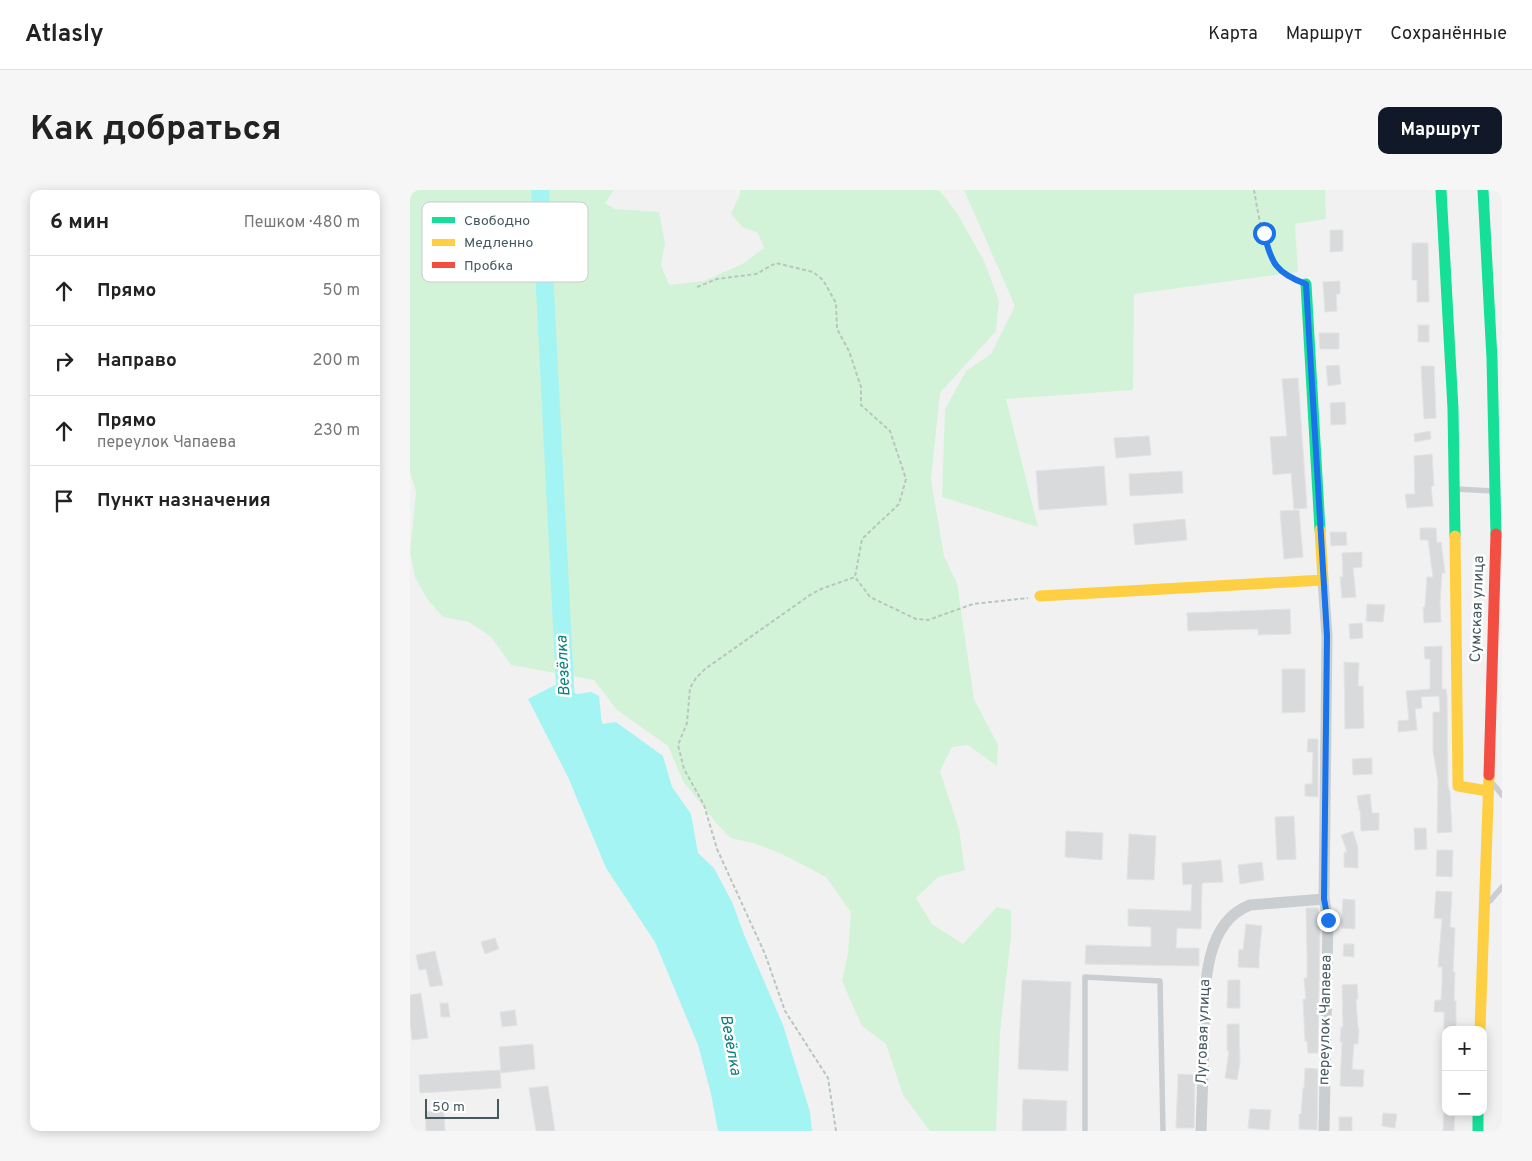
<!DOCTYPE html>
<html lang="ru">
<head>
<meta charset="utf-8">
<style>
	:root { --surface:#fff; --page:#f6f6f6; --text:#222; --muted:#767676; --line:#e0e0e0; --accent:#111827 }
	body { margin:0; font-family:Overpass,sans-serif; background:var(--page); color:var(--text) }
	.controls { position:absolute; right:15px; bottom:15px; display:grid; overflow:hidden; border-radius:10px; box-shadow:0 2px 12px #0003 }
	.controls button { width:45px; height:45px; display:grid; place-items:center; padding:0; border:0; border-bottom:1px solid var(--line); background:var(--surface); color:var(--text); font:25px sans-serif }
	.scale { position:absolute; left:15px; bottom:12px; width:74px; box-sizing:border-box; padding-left:5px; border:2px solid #465960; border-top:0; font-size:14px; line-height:18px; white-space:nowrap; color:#465960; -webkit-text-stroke:4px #fff; paint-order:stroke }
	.stop { position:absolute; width:15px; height:15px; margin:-11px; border:4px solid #1a73e8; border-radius:50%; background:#fff }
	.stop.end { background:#1a73e8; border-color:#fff; box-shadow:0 1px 5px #0008 }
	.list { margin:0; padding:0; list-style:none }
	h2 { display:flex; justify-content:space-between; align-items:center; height:65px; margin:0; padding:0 20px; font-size:21px }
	h2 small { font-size:16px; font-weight:400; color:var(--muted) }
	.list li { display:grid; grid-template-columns:32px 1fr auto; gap:15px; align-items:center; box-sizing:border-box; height:70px; padding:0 20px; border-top:1px solid var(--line) }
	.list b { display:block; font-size:19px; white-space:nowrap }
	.list p { margin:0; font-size:16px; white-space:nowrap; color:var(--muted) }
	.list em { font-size:16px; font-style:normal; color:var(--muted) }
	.icon { flex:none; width:28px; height:28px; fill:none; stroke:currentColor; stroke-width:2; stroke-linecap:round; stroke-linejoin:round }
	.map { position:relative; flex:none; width:1092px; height:941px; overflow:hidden; border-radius:10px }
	header { display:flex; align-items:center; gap:30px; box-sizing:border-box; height:70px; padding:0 25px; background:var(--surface); border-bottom:1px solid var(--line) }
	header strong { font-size:24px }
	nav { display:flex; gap:28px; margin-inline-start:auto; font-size:18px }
	.intro { display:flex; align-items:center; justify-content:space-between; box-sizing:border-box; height:120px; padding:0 30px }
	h1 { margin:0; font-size:35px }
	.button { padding:12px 22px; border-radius:10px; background:var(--accent); color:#fff; font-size:18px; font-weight:700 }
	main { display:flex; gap:30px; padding:0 30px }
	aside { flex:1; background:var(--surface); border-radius:10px; box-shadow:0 2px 12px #0003 }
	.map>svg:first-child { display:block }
	.green { fill:#d3f3d8 }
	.water { fill:#a4f4f4 }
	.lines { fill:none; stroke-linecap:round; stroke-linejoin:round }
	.river { stroke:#a4f4f4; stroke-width:18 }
	.building { fill:#d9dadb; stroke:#e3e3e4 }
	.path { stroke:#b7c6bf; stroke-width:2; stroke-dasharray:4 2.5; stroke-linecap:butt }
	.lane { stroke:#caced0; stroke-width:5.5 }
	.street { stroke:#caced0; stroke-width:11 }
	.fast { stroke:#16e098; stroke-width:11 }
	.slow { stroke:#ffcf43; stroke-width:11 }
	.jam { stroke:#f24e42; stroke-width:11 }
	.route { stroke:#1a73e8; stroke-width:6 }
	.labels { text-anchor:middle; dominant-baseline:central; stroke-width:5; stroke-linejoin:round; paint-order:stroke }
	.street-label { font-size:15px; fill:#465960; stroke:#fff }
	.water-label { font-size:16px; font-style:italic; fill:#067e7e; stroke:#fff }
	.key { fill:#fff; stroke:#c8cdcf; stroke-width:1 }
	.key-label { font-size:14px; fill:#465960 }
</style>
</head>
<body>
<header>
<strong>Atlasly</strong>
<nav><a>Карта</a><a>Маршрут</a><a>Сохранённые</a></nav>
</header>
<div class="intro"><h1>Как добраться</h1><a class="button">Маршрут</a></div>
<main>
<aside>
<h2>6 мин<small>Пешком · 480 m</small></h2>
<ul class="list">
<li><svg class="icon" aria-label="ahead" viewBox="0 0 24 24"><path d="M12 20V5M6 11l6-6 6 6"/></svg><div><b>Прямо</b></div><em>50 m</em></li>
<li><svg class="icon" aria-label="right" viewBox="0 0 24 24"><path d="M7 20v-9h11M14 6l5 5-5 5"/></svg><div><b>Направо</b></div><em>200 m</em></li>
<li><svg class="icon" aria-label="ahead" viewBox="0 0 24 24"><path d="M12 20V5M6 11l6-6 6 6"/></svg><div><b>Прямо</b><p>переулок Чапаева</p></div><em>230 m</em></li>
<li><svg class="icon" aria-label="arrive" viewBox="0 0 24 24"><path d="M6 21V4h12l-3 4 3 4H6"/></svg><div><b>Пункт назначения</b></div></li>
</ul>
</aside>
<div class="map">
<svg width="1092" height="941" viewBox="0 0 1092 941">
	<rect width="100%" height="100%" fill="#f2f1f1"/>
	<g class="green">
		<polygon points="0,0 204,0 195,13 205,19 249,22 255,53 251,75 259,95 294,91 334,73 354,58 348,43 332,37 321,23 330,5 330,0 529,0 547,23 574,71 589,111 586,141 530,203 521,290 534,366 547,393 564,509 588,555 587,576 558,555 542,557 530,581 549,639 555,680 528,687 506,708 522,734 553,754 587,717 601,720 601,746 590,843 586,941 520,941 493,905 476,854 452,836 432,791 438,763 441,722 416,687 374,665 346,654 321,648 307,634 273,591 258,556 207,520 184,490 101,475 81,447 59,432 33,427 17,409 5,387 0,362 6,302 0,282"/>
		<polygon points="554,0 915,0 916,29 885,34 888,82 724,104 723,200 596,209 628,337 532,307 535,219 556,181 581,164 605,116"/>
	</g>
	<polygon class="water" points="147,494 167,504 181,502 189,506 192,534 206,532 253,566 262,597 281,624 288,663 304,678 322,712 335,747 373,835 400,922 402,941 308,941 301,904 288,855 245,752 196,678 158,587 118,509"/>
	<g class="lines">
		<polyline class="river" points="130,0 156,515 158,521"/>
	</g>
	<g class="building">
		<polygon points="920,40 933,40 933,61 920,62"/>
		<polygon points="1002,53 1018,53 1019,112 1007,112 1007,90 1002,90"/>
		<polygon points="930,91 930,104 926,104 927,121 915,122 913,92"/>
		<rect x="1008" y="135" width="11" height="17"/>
		<polygon points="909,143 929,143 929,159 910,159"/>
		<polygon points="929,175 931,194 918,196 916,176"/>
		<polygon points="1011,176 1024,176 1026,228 1014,229"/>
		<polygon points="888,188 897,318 884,319 881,283 863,285 860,247 877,246 872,189"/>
		<polygon points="935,212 936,234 921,235 920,213"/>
		<polygon points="1020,241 1021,249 1005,252 1004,244"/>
		<polygon points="739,246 741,265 706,268 704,248"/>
		<polygon points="1022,264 1024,296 1021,296 1023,316 997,318 995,304 1005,304 1004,266"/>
		<polygon points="694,276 697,315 629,320 626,281"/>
		<polygon points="772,281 773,303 720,306 719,284"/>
		<polygon points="889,320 893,367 874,369 870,321"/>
		<polygon points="775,329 777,350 725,355 723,334"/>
		<polygon points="1010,338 1026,338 1027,353 1031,352 1035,383 1032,383 1030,411 1031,432 1014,433 1013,417 1015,417 1017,387 1023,387 1018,350 1010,350"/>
		<polygon points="920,342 936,342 937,355 921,356"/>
		<polygon points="952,362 952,377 943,378 946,407 932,408 930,387 933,387 932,363"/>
		<polygon points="957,414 975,415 973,432 956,431"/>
		<polygon points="880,419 881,444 848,445 848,439 778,441 777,423"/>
		<polygon points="952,433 953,448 940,449 939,434"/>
		<polygon points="1032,456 1032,499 1036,499 1037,504 1038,596 1040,602 1042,642 1027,643 1028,591 1023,561 1023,522 1030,522 1029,506 1011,507 1012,518 1005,519 1007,540 988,542 988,531 999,530 996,501 1020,499 1020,469 1015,469 1014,457"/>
		<polygon points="934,472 949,473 948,496 953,496 954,538 935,539"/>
		<polygon points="872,479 895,479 895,522 872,523"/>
		<polygon points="898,549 908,549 908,607 895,606 895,594 902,594 903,562 897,562"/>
		<polygon points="962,568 962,584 943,585 942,569"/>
		<polygon points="960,604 962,623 969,623 969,640 951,641 950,620 949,620 947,606"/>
		<polygon points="884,626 886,669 867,670 865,627"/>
		<polygon points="1004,638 1016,638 1017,659 1005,660"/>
		<polygon points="656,641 693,643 692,670 655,667"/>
		<polygon points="943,641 948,658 948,678 934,677 934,662 937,662 931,645"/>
		<polygon points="719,644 746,646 744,690 717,689"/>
		<polygon points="1027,660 1043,660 1042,687 1026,686"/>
		<polygon points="811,670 813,692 792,693 791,739 767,738 766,758 789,758 789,776 675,774 676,755 741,757 741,737 718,736 718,719 781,721 782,694 773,695 772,673"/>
		<polygon points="852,672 854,690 830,694 828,675"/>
		<polygon points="1026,701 1042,702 1040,737 1045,738 1043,782 1045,782 1044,811 1046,811 1046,840 1034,840 1034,822 1024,822 1025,810 1031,810 1032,796 1032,777 1028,777 1032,729 1024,728"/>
		<polygon points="933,709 945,710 945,739 931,738"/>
		<polygon points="896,718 908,718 910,731 908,863 898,863 897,851 895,851 893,809 896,809 894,788 897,788 897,763"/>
		<polygon points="836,734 852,736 849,766 849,778 828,777 829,759 833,760"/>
		<polygon points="85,748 89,759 75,764 71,752"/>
		<polygon points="934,754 944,754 944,767 933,766"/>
		<polygon points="25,761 33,795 20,797 16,779 9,780 6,765"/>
		<polygon points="612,790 661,792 658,881 608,879"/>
		<polygon points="818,790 830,790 830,818 817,818"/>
		<polygon points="947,794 948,809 946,809 948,838 949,839 948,854 944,854 942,879 954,880 953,897 930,896 932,852 930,852 931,837 933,837 932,795"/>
		<polygon points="11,803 18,848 2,850 0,831 0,805"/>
		<polygon points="30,813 38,813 40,827 31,827"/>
		<polygon points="105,820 107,835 92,837 90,822"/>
		<polygon points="817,834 829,834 830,872 827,890 815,888 819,861 817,861"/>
		<polygon points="123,854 125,879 91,883 89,857"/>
		<polygon points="895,878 908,879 907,940 889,939 889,924 891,924 893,898 894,898"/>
		<polygon points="90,880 91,898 10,903 9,885"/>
		<polygon points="768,884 785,885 784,938 766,938"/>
		<polygon points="138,896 145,941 126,941 119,898"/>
		<polygon points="613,909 657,911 656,941 612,941"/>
		<polygon points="840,919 861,920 859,940 838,938"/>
		<polygon points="34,921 35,941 16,941 15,922"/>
		<polygon points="1034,922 1045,922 1044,941 1033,941"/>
		<polygon points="973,923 987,924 985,938 972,936"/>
		<rect x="929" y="927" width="13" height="14"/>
	</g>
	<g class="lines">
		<g class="path">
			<path d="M 844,0 C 849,27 855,79 884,90"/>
			<polyline points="287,97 307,89 346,84 366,73 403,82 413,90 426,113 427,139 439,161 451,197 451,215 480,241 496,289 489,314 452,349 445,387 460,407 506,429 518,430 563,414 618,408"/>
			<polyline points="426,941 418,888 375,821 355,764 307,659 294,615 274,579 268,555 277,533 280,498 286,488 295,479 400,405 411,399 445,387"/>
		</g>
		<g class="lane">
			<polyline points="1045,299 1083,301"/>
			<polyline points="1084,595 1092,605"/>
			<polyline points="1080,711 1092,697"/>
			<polyline points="675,941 675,787 750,791 753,941"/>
		</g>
		<g class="street">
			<polyline points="913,390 917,446 914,709 918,730 914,941"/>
			<path d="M 791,941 C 792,911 793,882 794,852 C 795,808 790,734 840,715 L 914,709"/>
		</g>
		<g class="fast">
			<polyline points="1031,0 1043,219 1045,346"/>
			<polyline points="1073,0 1082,169 1086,344"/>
			<polyline points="896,94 910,340"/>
			<polyline points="1068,922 1068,941"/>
		</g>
		<g class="slow">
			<polyline points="1045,346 1048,596 1078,601"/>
			<polyline points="630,406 913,390 910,340"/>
			<polyline points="1070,840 1079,585"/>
		</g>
		<polyline class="jam" points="1079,585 1086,344"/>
	</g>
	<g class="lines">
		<path class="route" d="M 854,43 C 861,73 866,83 896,94 L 917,446 L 914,709 L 918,730"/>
	</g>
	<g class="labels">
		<g class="street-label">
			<text transform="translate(1068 419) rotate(-88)">Сумская улица</text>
			<text transform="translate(916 830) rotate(-89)">переулок Чапаева</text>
			<text transform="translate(794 842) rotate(-88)">Луговая улица</text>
		</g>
		<g class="water-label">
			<text transform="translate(154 476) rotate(-93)">Везёлка</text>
			<text transform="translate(320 855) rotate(80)">Везёлка</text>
		</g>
	</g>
	<rect x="12" y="12" width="166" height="80" rx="8" class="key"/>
	<rect x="22" y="27" width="23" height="6" fill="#16e098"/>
	<rect x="22" y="49" width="23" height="7" fill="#ffcf43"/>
	<rect x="22" y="72" width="23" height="6" fill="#f24e42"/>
	<g class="key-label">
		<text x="54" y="35">Свободно</text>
		<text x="54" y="57">Медленно</text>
		<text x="54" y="80">Пробка</text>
	</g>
</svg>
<div class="controls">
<button>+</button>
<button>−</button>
</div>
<div class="scale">50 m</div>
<div class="stop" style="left:854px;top:43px"></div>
<div class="stop end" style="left:918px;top:730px"></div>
</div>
</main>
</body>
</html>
